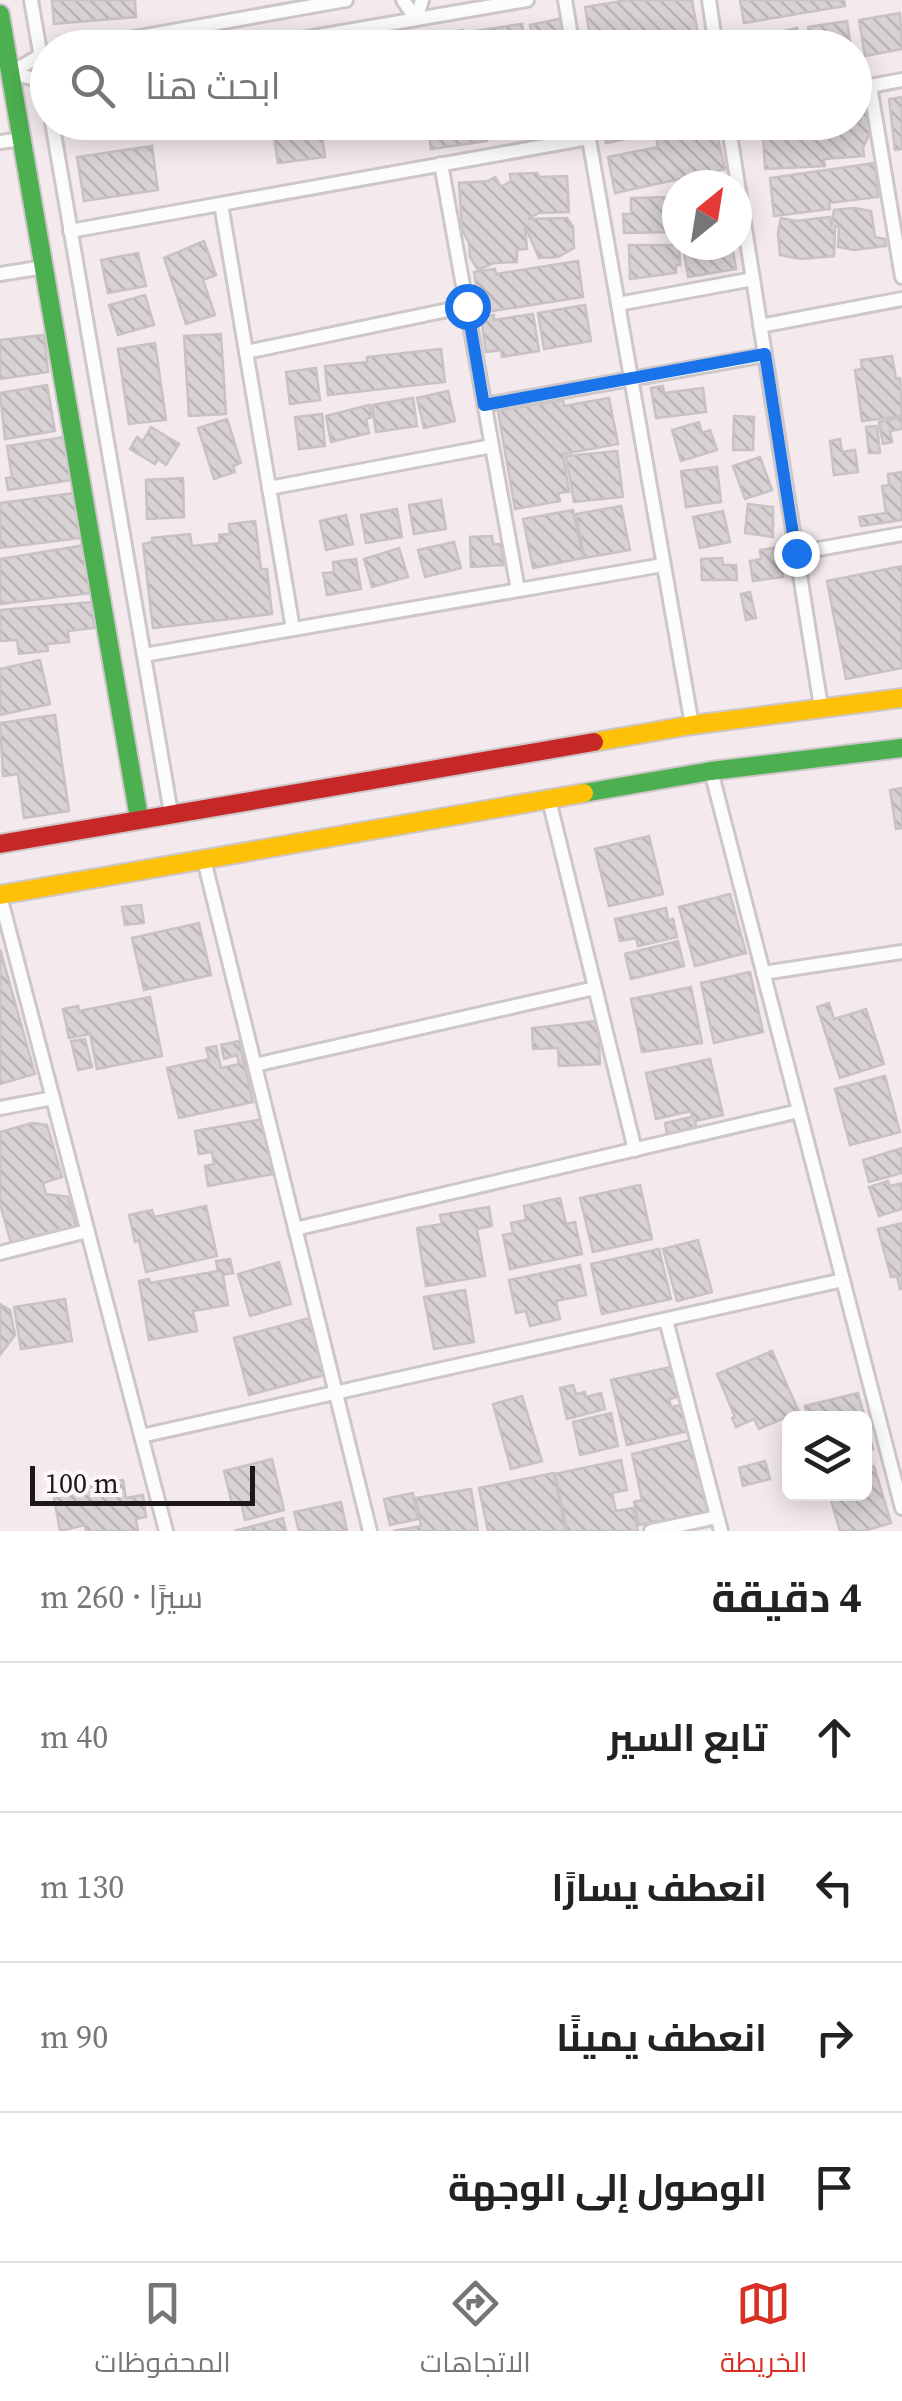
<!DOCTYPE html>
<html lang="ar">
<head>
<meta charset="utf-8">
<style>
	:root { --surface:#fff; --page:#f2f2f2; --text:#222; --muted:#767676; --line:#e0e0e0; --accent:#d93025 }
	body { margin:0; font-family:"Source Serif 4",Cairo,serif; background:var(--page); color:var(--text); direction:rtl }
	.controls { position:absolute; right:30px; bottom:30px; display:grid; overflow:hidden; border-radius:15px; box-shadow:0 5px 25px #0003 }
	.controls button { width:90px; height:90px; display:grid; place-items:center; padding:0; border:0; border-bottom:2px solid var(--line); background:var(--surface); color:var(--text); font:50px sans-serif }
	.compass { position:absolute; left:662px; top:170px; width:90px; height:90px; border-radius:50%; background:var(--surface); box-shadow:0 5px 25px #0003; rotate:30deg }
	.scale { position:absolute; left:30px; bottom:25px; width:225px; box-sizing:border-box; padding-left:10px; border:5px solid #1c1718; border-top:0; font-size:28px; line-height:35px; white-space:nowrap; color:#1c1718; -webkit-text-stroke:8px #fef7f9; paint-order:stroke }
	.stop { position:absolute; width:30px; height:30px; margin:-22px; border:8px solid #1a73e8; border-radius:50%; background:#fff }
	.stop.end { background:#1a73e8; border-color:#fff; box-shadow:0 2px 10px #0008 }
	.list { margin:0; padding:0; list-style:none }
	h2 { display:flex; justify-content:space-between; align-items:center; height:130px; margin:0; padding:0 40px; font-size:42px }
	h2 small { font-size:32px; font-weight:400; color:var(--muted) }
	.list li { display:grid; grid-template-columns:65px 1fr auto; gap:30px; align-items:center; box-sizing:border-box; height:150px; padding:0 40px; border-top:2px solid var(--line) }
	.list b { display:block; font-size:38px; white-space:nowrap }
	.list em { font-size:32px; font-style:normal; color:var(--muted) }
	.icon { flex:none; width:55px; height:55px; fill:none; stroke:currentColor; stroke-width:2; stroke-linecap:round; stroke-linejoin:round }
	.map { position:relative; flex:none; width:902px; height:1531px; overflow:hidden; direction:ltr }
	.search { position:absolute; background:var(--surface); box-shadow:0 5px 25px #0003; left:30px; right:30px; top:30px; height:110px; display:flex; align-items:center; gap:25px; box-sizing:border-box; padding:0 35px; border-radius:55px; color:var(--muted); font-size:38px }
	.sheet { height:730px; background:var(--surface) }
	nav { display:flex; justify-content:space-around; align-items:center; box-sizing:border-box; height:140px; border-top:2px solid var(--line); background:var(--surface); font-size:28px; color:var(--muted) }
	nav a { display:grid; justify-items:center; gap:5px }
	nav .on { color:var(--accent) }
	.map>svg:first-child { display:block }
	.building { fill:url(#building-back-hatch); stroke:#c9c2c4; stroke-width:2.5 }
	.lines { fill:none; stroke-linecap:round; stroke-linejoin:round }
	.street-casing { stroke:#cec7c9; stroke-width:18 }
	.fast-casing { stroke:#cec7c9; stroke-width:22 }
	.slow-casing { stroke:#cec7c9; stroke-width:22 }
	.jam-casing { stroke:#cec7c9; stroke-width:22 }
	.street { stroke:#fdfcfc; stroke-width:12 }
	.fast { stroke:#4caf50; stroke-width:18 }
	.slow { stroke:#ffc107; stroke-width:18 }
	.jam { stroke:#c62828; stroke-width:18 }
	.route { stroke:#1a73e8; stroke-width:12 }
</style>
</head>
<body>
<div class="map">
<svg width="902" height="1531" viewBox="0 0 902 1531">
	<defs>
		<pattern id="building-back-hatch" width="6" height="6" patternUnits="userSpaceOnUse" patternTransform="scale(2.5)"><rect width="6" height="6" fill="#d9d2d4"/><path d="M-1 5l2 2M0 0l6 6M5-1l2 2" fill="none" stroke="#bab4b5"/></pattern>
	</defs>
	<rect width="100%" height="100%" fill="#f4eaed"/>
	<g class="building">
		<polygon points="52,0 135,0 136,17 54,24"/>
		<polygon points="628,0 692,0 700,45 592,48 585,7"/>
		<polygon points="740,0 844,0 845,6 744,23"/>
		<polygon points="900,13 902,49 865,56 859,20"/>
		<polygon points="563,18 569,48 534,48 530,25"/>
		<polygon points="847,21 851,48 812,48 808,27"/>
		<polygon points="522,24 526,48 478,48 475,31"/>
		<polygon points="797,28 802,48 763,48 761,36"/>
		<polygon points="463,30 467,48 417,48 415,39"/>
		<polygon points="902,97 902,149 895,150 889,99"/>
		<polygon points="872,103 874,123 863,148 864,156 824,159 825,166 765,169 763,134 767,122 779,122 779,130 788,133 788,126 816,138 823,124 861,121 859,104"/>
		<polygon points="294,122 320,122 325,157 278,163 272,125"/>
		<polygon points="427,122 484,122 487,141 431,149"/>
		<polygon points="602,122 714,122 725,169 615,193 608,157 658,147 655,133 606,143"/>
		<polygon points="152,146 158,190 84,201 77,157"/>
		<polygon points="875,163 878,197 829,203 830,209 774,216 770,178"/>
		<polygon points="537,173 539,177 567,176 569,212 539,213 528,219 567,218 573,227 574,248 558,257 539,258 525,226 527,249 517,250 517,262 494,263 478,270 470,257 469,243 462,230 459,183 488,181 495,177 501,187 511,181 510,174"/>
		<polygon points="672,197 673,232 624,233 623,214 631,214 631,198"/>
		<polygon points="854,208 871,211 875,237 885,239 886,246 854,250 838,247 839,227 835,226 834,256 801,259 780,255 778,233 781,218 796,221 830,217 831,227 834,210"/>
		<polygon points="204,241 216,275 203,280 215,315 186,324 164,258"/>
		<polygon points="629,245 679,245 680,265 676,265 676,273 630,279"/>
		<polygon points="683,245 732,245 736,269 688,277"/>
		<polygon points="138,253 146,286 108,293 101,260"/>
		<polygon points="578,261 583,297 480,313 474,272 495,269 496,274"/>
		<polygon points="145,295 154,325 118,335 109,305"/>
		<polygon points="585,305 591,341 544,349 538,313"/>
		<polygon points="533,314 539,351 502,357 501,350 486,352 481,317 494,315 494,320"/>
		<polygon points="221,334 226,414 189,416 184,336"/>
		<polygon points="44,335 48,372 0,379 0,340"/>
		<polygon points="155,343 166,420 129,424 118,349"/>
		<polygon points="441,349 445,382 328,395 325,366 367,362 367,357"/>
		<polygon points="892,356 896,379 900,378 902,416 862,421 855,370 862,369 861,360"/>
		<polygon points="316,368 320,400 290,404 286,372"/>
		<polygon points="47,385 55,431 5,439 0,393"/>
		<polygon points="663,386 664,393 703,388 706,412 656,418 651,388"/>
		<polygon points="448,391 455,421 424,428 417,398"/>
		<polygon points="413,398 417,426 376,432 372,405"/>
		<polygon points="609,398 618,444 563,454 569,492 558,493 560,501 515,509 498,411 563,400 564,406"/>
		<polygon points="369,405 372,417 366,419 369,433 331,442 326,416"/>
		<polygon points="322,414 325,446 299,449 295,417"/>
		<polygon points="734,416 754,417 753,450 733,450"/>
		<polygon points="902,417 902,429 890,431 892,442 883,444 879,422"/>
		<polygon points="227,419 241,463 233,466 235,472 214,479 198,428"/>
		<polygon points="699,422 702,433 710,430 717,450 681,461 672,430"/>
		<polygon points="877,426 880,453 869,453 866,427"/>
		<polygon points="151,427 179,444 166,465 158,459 155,464 130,449 137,437 143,441"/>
		<polygon points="65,437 72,480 8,490 6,478 12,477 7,446"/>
		<polygon points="840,439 842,452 855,450 858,472 834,475 830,441"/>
		<polygon points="617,451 623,497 574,502 566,456"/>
		<polygon points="760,457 772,490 745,499 733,466"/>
		<polygon points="717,467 721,502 686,507 681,471"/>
		<polygon points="902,472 902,520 861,526 859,517 886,513 882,486 889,485 888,474"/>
		<polygon points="183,478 184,517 147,519 146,480"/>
		<polygon points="75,493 81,538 0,548 0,503"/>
		<polygon points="441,500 446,529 414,534 409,505"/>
		<polygon points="748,504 773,507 773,537 745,533"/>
		<polygon points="621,506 630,550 584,558 576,514"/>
		<polygon points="397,509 402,537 366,543 361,515"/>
		<polygon points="573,510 583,558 533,568 523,519"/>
		<polygon points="723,511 730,542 700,548 693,517"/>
		<polygon points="346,515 353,544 326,550 320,521"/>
		<polygon points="255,521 261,569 267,569 272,614 153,628 143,544 152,542 152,538 190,534 192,546 220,543 219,535 230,534 229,524"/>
		<polygon points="492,536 493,544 502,544 503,565 471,567 470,537"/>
		<polygon points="454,542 461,568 425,577 418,550"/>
		<polygon points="85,545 91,593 0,604 0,559"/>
		<polygon points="779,547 783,577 753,581 750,561 761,559 760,550"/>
		<polygon points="399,548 408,577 372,587 364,559"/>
		<polygon points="722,558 723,565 736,565 737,580 702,580 701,559"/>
		<polygon points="356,559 361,589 327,595 323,573 334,572 333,562"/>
		<polygon points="902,566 902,668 846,679 827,581"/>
		<polygon points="750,592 756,618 746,620 741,594"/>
		<polygon points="92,602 94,628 68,631 69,642 47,644 48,651 19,654 17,640 0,641 0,610"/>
		<polygon points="40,660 50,704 0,715 0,669"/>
		<polygon points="55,715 69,811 24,818 18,774 3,776 0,723"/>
		<polygon points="902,788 902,828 896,829 890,790"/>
		<polygon points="649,836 663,894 609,906 595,849"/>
		<polygon points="730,894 746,953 695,966 679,907"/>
		<polygon points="141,905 144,923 125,925 122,907"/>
		<polygon points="666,908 668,920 673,919 677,937 638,946 636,938 620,941 615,919"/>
		<polygon points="199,923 211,975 144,990 132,938"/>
		<polygon points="678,941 684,966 631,979 625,954"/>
		<polygon points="0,949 35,1074 0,1084"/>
		<polygon points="750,972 763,1032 714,1043 701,983"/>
		<polygon points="691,987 702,1043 642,1052 631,999"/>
		<polygon points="150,997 162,1056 97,1069 90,1034 69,1038 63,1009 78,1006 79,1011"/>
		<polygon points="829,1003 834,1019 866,1009 884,1064 840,1078 817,1007"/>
		<polygon points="598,1021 600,1064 559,1066 558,1048 533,1049 532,1028"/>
		<polygon points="85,1039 92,1067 78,1070 71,1041"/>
		<polygon points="239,1041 253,1102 179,1118 167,1068 209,1059 206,1048 216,1046 221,1068 239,1064 237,1055 224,1059 221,1045"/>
		<polygon points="710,1059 723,1115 695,1121 698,1133 668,1139 665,1123 692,1117 691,1111 656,1119 646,1073"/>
		<polygon points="885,1076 900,1132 850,1145 835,1089"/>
		<polygon points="263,1119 273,1174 208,1186 205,1166 214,1164 212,1152 199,1154 195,1131"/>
		<polygon points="32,1123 47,1125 62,1177 43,1183 46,1194 68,1197 78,1232 13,1250 0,1204 0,1132"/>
		<polygon points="902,1148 902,1173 869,1182 863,1160"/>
		<polygon points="888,1181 890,1186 902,1183 902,1209 879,1216 869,1187"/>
		<polygon points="640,1185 652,1239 593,1252 580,1198"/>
		<polygon points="560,1198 566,1224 575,1222 582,1254 510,1269 503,1235 513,1233 511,1223 526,1220 524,1206"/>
		<polygon points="206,1206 217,1256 146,1272 139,1240 135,1242 129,1215 152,1210 154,1217"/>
		<polygon points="489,1207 492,1226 477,1229 485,1276 426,1286 417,1228 442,1224 440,1215"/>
		<polygon points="902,1223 902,1288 900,1289 897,1276 891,1277 878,1229"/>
		<polygon points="698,1240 712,1292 677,1301 663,1249"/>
		<polygon points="659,1249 671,1299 602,1314 591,1264"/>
		<polygon points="230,1259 233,1273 223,1275 228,1305 193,1311 197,1331 149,1340 139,1281 149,1279 150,1283 218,1271 216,1261"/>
		<polygon points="279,1262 291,1304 250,1316 238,1274"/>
		<polygon points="580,1265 586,1295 556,1301 560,1319 530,1326 526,1311 516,1313 509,1280"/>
		<polygon points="465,1290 474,1342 434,1349 424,1297"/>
		<polygon points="65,1299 72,1341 21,1349 14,1307"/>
		<polygon points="0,1304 10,1310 15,1335 0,1355"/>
		<polygon points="313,1317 328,1374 249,1395 234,1338"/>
		<polygon points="772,1351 799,1412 759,1429 754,1419 736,1427 732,1418 735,1417 717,1374"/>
		<polygon points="675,1366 682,1396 669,1399 671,1407 687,1404 693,1430 627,1445 611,1380"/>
		<polygon points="573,1385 576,1394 585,1392 586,1397 601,1393 605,1409 567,1419 560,1388"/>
		<polygon points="858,1393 873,1449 864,1451 864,1418 808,1418 805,1406"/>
		<polygon points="522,1396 542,1461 511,1469 493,1404"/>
		<polygon points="611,1413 618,1446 580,1455 573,1422"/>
		<polygon points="695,1439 713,1516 657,1528 656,1521 639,1525 634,1502 642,1500 632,1454"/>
		<polygon points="272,1459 284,1510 245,1520 241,1502 232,1504 224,1471"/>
		<polygon points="621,1460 627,1490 612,1493 616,1511 633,1508 638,1531 567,1531 555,1474"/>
		<polygon points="765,1461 770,1479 743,1486 739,1468"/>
		<polygon points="874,1466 891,1523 864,1531 840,1531 829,1494 864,1494 864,1469"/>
		<polygon points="554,1473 566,1531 488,1531 479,1488"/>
		<polygon points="123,1480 126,1498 143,1495 146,1517 136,1519 138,1531 86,1531 85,1525 60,1531 53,1492"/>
		<polygon points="471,1489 478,1531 393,1531 421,1526 416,1498"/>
		<polygon points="413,1493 418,1519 390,1525 384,1499"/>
		<polygon points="341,1502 347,1531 299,1531 294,1512"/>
		<polygon points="283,1518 286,1531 234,1531"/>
	</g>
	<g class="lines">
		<g class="street-casing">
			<g id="street">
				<polyline points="31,0 48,98"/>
				<polyline points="403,0 416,19 422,0"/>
				<polyline points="565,0 573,48"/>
				<polyline points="709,0 716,48"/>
				<polyline points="78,48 346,0"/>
				<polyline points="249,48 527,0"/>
				<polyline points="10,73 45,53"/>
				<polyline points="10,73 48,82"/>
				<polyline points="870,86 902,277"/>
				<polyline points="854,89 902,80"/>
				<polyline points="52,122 171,813"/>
				<polyline points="586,122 692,725"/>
				<polyline points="728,122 821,707"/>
				<polyline points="0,142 21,139"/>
				<polyline points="441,164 518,590"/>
				<polyline points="221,204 293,629"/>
				<polyline points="70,231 589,138"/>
				<polyline points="0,274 44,267"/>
				<polyline points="618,304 753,279"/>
				<polyline points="760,326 902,299"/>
				<polyline points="246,352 467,306"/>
				<polyline points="485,405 765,355"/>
				<polyline points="269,488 492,446"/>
				<polyline points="796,553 902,534"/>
				<polyline points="144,655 663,565"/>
				<polyline points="711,771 902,1508"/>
				<polyline points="549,800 635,1150"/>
				<polyline points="204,860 370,1531"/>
				<polyline points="0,896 166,1531"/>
				<polyline points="763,973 902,952"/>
				<polyline points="255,1065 595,988"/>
				<polyline points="0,1108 53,1098"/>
				<polyline points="295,1229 799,1111"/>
				<polyline points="0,1253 87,1231"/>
				<polyline points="666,1320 721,1531"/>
				<polyline points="141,1436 843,1280"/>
				<polyline points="651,1531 717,1517"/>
			</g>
		</g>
		<g class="fast-casing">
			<g id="fast">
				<polyline points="0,14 139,818"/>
				<polyline points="584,793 711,771 902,748"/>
			</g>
		</g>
		<g class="slow-casing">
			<g id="slow">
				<polyline points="594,742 692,725 902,698"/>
				<polyline points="0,895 584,793"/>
			</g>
		</g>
		<g class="jam-casing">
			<polyline id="jam" points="0,844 594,742"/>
		</g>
		<use href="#street" class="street"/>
		<use href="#fast" class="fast"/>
		<use href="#slow" class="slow"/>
		<use href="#jam" class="jam"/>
	</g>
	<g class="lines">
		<polyline class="route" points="467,306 484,405 765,354 796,553"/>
	</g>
</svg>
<div class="controls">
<button><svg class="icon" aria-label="layers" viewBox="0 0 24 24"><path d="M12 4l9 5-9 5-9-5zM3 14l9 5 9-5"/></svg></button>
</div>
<svg class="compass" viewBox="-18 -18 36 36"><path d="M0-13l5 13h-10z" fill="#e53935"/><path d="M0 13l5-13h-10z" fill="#767676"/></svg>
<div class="scale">100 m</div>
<div class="stop" style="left:467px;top:306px"></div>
<div class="stop end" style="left:796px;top:553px"></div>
<div class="search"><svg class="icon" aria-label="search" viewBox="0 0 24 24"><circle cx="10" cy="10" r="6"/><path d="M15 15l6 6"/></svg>ابحث هنا</div>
</div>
<section class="sheet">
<h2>4 دقيقة<small>سيرًا · 260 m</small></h2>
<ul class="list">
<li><svg class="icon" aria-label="ahead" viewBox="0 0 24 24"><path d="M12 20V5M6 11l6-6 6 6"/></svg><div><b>تابع السير</b></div><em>40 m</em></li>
<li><svg class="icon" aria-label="left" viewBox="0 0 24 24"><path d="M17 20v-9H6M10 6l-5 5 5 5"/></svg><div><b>انعطف يسارًا</b></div><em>130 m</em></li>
<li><svg class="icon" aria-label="right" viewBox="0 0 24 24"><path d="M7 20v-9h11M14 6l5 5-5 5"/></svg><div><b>انعطف يمينًا</b></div><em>90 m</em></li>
<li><svg class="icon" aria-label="arrive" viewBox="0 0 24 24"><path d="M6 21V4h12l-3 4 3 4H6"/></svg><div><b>الوصول إلى الوجهة</b></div></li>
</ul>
</section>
<nav>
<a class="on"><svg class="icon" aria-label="map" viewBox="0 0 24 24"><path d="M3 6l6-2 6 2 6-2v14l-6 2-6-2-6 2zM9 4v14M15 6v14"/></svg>الخريطة</a>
<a><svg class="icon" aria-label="directions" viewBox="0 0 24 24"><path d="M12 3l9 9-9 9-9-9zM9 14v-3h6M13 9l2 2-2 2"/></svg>الاتجاهات</a>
<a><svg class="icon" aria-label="saved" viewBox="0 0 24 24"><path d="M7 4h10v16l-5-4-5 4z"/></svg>المحفوظات</a>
</nav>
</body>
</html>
